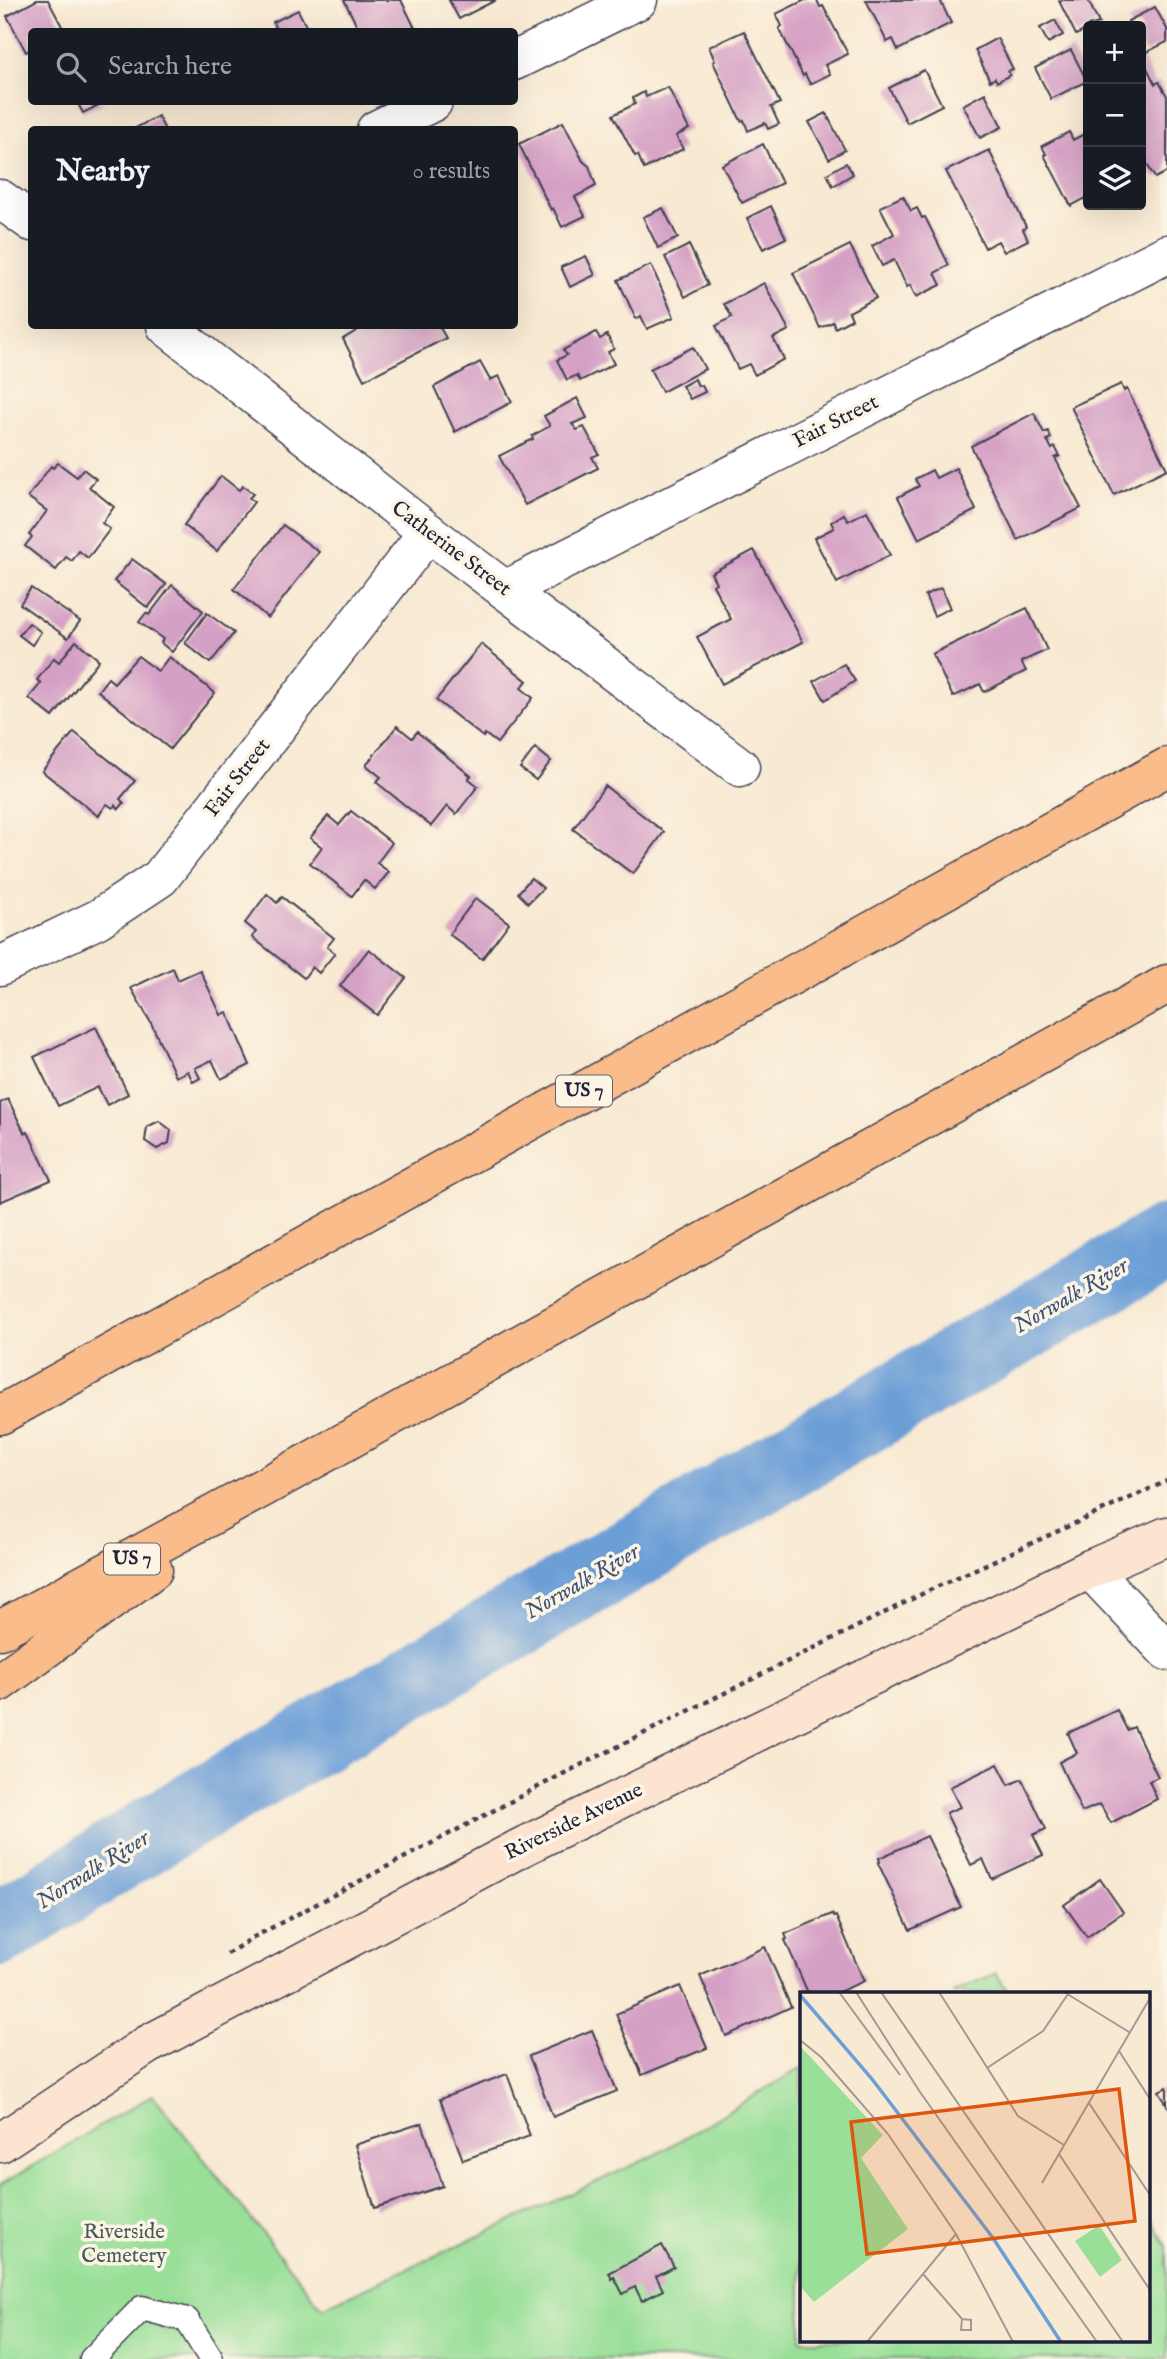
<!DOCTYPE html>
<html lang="en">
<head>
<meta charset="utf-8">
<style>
	:root { --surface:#171b24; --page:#20242c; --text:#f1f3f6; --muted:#9ea1a6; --line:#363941 }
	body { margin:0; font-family:"IM FELL English",serif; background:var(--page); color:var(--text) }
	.controls { position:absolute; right:21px; top:21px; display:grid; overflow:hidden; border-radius:7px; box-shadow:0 7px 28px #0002 }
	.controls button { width:63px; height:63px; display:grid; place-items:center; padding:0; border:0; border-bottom:2px solid var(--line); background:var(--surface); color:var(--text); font:35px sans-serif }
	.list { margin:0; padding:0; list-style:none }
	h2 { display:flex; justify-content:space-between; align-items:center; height:91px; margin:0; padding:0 28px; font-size:30px }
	h2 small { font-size:23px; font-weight:400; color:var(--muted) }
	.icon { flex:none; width:38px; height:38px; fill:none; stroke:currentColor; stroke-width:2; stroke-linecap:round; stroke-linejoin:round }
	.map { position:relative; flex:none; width:1167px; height:2359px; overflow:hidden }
	.search { position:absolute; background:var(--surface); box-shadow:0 7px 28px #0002; left:28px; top:28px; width:490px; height:77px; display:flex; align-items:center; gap:18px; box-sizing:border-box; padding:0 24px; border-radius:7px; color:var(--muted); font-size:26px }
	.panel { position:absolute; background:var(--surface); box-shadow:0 7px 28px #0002; left:28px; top:126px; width:490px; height:203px; border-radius:7px }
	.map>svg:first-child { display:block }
	.green { fill:#99df98; stroke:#5e806a; stroke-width:2 }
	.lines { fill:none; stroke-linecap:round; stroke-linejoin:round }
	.river { stroke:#6d9fd7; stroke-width:74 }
	.building { fill:#d5a0c5 }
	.lane-casing { stroke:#424052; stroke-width:27 }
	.street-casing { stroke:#424052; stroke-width:41 }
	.secondary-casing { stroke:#424052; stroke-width:41 }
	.highway-casing { stroke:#424052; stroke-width:41 }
	.path { stroke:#424052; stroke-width:4.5; stroke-dasharray:5 5; stroke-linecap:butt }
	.lane { stroke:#fff; stroke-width:24 }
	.street { stroke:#fff; stroke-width:38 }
	.secondary { stroke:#fde4d0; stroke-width:38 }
	.highway { stroke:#f9bc8a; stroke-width:38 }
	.labels { text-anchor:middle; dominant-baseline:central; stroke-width:7; stroke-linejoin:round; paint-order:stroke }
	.shield { fill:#fcf5e5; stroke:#63616e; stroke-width:2 }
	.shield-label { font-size:19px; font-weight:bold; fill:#22223b }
	.street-label { font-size:21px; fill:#22223b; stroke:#fcf5e5 }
	.park-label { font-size:21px; fill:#465b57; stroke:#fcf5e5 }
	.water-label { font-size:23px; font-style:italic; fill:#405479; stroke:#fcf5e5 }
	.inset-river { fill:none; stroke:#6d9fd7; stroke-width:3.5 }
	.inset-road { fill:none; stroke:#a29996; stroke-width:2 }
	.view { fill:#de560e; fill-opacity:0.15; stroke:#de560e; stroke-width:3.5 }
	.inset-edge { fill:none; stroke:#22223b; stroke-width:3.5 }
</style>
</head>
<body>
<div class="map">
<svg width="1167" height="2359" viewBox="0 0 1167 2359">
	<rect width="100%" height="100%" fill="#fcf5e5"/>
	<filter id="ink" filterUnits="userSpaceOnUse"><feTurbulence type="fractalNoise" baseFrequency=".0143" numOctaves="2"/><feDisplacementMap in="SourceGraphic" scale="14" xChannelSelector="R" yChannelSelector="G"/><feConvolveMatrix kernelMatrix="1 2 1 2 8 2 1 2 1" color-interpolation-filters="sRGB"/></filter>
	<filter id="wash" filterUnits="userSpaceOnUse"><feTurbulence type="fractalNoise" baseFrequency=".00686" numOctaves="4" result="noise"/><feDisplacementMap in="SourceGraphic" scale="28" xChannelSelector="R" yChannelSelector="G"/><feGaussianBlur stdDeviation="1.57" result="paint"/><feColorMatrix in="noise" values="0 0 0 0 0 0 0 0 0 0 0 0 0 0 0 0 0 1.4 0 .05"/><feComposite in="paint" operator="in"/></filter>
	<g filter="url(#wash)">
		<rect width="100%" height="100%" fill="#f8e9d2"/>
		<g class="green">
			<polygon points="996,1973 1009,1993 952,1993"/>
			<polygon points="801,2068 801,2340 1148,2340 1148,2215 1167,2246 1167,2359 0,2359 0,2185 153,2095 322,2308 655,2155"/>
		</g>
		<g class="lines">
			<polyline class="river" points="0,1929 154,1832 1167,1241"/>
		</g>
		<g id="blocks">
			<g class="building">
				<polygon points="37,0 48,0 65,32 32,32 32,49 26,52 7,16"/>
				<polygon points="344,0 401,0 417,32 360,32"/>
				<polygon points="449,0 496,0 459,19"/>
				<polygon points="805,0 817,0 820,7 823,6 848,54 825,65 830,74 810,84 805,74 803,76 779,28 782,26 776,14"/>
				<polygon points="866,0 940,0 951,23 898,50 893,39 887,42"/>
				<polygon points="1061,0 1088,0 1099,23 1088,26 1088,29 1076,35 1059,1"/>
				<polygon points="1155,7 1167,29 1167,42 1145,53 1141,45 1141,26 1131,26 1128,21"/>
				<polygon points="298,10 309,32 277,32 273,22"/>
				<polygon points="1055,20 1063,35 1048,43 1040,28"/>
				<polygon points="744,31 780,103 771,107 779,124 768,129 765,123 748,131 744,120 741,121 713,62 715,61 709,47"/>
				<polygon points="997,38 1013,69 1008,71 1010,75 997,82 995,78 990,81 975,50"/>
				<polygon points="1071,50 1087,81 1051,99 1035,68"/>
				<polygon points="1141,56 1155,84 1159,82 1167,96 1167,172 1155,178 1141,154"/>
				<polygon points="924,70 942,105 907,123 889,88"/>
				<polygon points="668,87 689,129 676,136 683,149 644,169 638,155 635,156 613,115 635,104 633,98 644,92 646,97"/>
				<polygon points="985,93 1002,127 980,138 963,105"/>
				<polygon points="77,102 105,102 83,113"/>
				<polygon points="826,113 845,150 829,159 809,122"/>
				<polygon points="158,116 165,130 132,130"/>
				<polygon points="563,122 583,161 589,166 596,186 575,197 585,216 562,227 553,208 551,210 519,144"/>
				<polygon points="1069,132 1073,140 1088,132 1088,197 1071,206 1044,155 1046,154 1042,146"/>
				<polygon points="763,144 782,183 742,203 722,165"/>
				<polygon points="989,150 1026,227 1023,229 1028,240 1004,252 998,241 985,248 946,171"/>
				<polygon points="846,163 853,174 833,186 827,174"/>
				<polygon points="903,196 911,211 917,208 922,218 925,217 949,265 935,273 941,285 916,297 910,285 907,287 894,260 882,266 872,246 894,234 880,207"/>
				<polygon points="771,206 786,238 763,249 747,218"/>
				<polygon points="663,208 678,238 658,248 643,217"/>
				<polygon points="689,245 708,285 685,297 665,257"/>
				<polygon points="850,245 876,298 849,312 852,319 835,328 833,322 820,328 793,273"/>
				<polygon points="586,256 595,275 570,287 561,267"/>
				<polygon points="651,265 674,317 647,329 641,316 636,319 618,280"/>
				<polygon points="764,283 789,330 773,338 784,359 755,375 749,364 738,369 716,326 732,317 724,304"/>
				<polygon points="365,326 439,326 446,338 364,380 343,339"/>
				<polygon points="596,332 600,339 607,335 614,349 608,352 614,364 580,381 577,375 567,380 557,360 567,355 563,350"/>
				<polygon points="693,347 705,369 662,392 650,369"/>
				<polygon points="480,362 490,380 499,376 512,402 455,432 434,387"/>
				<polygon points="695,379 698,386 702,385 705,392 690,399 682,386"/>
				<polygon points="1121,384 1124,391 1127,389 1167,469 1114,495 1071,407"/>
				<polygon points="577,398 587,418 572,424 577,430 584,427 599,454 592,457 598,468 525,505 499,456 533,439 532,436 550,426 544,416"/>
				<polygon points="1034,413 1044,433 1048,431 1051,438 1047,440 1052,449 1055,447 1060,456 1055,458 1081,508 1018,540 971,446"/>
				<polygon points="58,463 77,477 83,469 96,479 89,487 114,507 102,523 110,529 88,558 79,551 72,561 66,557 56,570 25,546 32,537 29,535 47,511 28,497 51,466 53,468"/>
				<polygon points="956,468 976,510 919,539 898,497 919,486 915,479 932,470 936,478"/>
				<polygon points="221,476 239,490 243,486 253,494 249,498 254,502 217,551 184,525"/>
				<polygon points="867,511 890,555 837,583 814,538 834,528 831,522 844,514 848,521"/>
				<polygon points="283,525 319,552 268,618 234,589"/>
				<polygon points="754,550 803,642 722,684 697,637 731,619 713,585 716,583 711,573"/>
				<polygon points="132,559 166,584 148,608 114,581"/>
				<polygon points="172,585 203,611 172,652 161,643 163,639 139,622 146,613 149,615"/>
				<polygon points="31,588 80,621 68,638 20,604"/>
				<polygon points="941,588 950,608 934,616 925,595"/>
				<polygon points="1027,608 1047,650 1021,662 1026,671 984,692 980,684 953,697 932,654"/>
				<polygon points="207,613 234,633 210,663 185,643"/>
				<polygon points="29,623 41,632 32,645 19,635"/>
				<polygon points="76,641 99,660 53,717 29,698 41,683 37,680 54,658 59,662"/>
				<polygon points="481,644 527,681 521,688 533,698 497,743 485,734 483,737 436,700"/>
				<polygon points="138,656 158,671 169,657 215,693 170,749 98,691 108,678 114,683"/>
				<polygon points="844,664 855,681 825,700 814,681"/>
				<polygon points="397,726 412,738 417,732 471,776 468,778 478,786 456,814 447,806 431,826 376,782 381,777 366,765"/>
				<polygon points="74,732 135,781 120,799 124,803 119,809 115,805 113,808 107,804 98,816 42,771"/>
				<polygon points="535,748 551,761 536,780 520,768"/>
				<polygon points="605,786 664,832 633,874 573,829"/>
				<polygon points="351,811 392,843 377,863 389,872 375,889 364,880 352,896 310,863 322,847 310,838 328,816 339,825"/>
				<polygon points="531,878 543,888 528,903 518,893"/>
				<polygon points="267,894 277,903 282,897 334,938 327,947 335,953 319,973 312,967 304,978 252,937 256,932 245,923"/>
				<polygon points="476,898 509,923 482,959 449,934"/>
				<polygon points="369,949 406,978 377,1015 340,986"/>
				<polygon points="173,968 178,980 200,970 221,1015 227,1012 250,1065 221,1079 212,1060 195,1068 200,1078 193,1082 188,1071 176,1077 151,1023 131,988"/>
				<polygon points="96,1027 128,1094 107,1105 98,1087 58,1106 34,1057"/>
				<polygon points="8,1099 25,1134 28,1132 51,1180 0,1202 0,1103"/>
				<polygon points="159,1121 171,1130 169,1143 157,1149 145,1141 147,1127"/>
				<polygon points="1117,1710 1127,1730 1134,1727 1158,1777 1149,1781 1157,1799 1111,1823 1100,1804 1082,1812 1059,1762 1077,1753 1068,1733"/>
				<polygon points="998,1764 1009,1785 1022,1779 1046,1829 1033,1835 1043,1855 992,1879 983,1859 971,1865 946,1813 960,1807 950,1787"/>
				<polygon points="927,1836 961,1907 910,1930 878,1863 880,1862 879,1858"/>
				<polygon points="1100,1879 1123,1912 1087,1937 1064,1905"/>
				<polygon points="832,1914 834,1917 836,1916 864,1981 836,1993 808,1993 785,1940 787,1939 785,1934"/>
				<polygon points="765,1947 791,2007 726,2036 700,1976"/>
				<polygon points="680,1986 707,2048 642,2075 616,2014"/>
				<polygon points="592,2030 617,2091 553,2117 529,2056"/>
				<polygon points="507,2074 530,2136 463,2160 440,2099"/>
				<polygon points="1167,2087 1167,2105 1159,2091"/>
				<polygon points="422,2123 443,2186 375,2208 355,2145"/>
				<polygon points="662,2245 674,2267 656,2276 663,2290 642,2301 635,2287 623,2294 614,2277 612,2279 609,2273"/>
			</g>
		</g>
	</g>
	<g filter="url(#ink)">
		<use href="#blocks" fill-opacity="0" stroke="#424052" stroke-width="2"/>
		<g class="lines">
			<g class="lane-casing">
				<polyline id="lane" points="92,2359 142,2308 187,2320 211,2359"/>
			</g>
			<g class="street-casing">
				<g id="street">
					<polyline points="514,61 638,0"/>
					<polyline points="376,130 433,102"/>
					<polyline points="0,199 32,222"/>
					<polyline points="166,326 428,532 740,767"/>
					<polyline points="505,590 1167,254"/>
					<polyline points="0,966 98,919 160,878 428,532"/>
					<polyline points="1090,1569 1167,1651"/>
				</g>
			</g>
			<g class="secondary-casing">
				<polyline id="secondary" points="0,2143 147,2045 522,1847 1090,1569 1167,1536"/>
			</g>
			<g class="highway-casing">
				<g id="highway">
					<polyline points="0,1415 1167,767"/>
					<polyline points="0,1630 264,1487 1167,984"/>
					<polyline points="0,1682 153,1570"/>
				</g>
			</g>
			<polyline class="path" points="227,1954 254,1937 557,1777 932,1589 1167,1481"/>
			<use href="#lane" class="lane"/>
			<use href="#street" class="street"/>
			<use href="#secondary" class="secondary"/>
			<use href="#highway" class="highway"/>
		</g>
	</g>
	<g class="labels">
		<g class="shield">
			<rect x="556" y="1075.5" width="56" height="31" rx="5"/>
			<rect x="104" y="1543.5" width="56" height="31" rx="5"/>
		</g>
		<g class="shield-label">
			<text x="584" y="1091">US 7</text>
			<text x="132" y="1559">US 7</text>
		</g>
		<g class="street-label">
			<text transform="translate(836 422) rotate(-27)">Fair Street</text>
			<text transform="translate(451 549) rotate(37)">Catherine Street</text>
			<text transform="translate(238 778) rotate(-52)">Fair Street</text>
			<text transform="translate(574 1822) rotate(-26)">Riverside Avenue</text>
		</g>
		<g class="park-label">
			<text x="124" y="2232">Riverside<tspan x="124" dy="24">Cemetery</tspan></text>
		</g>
		<g class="water-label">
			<text transform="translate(1071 1296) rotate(-30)">Norwalk River</text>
			<text transform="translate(582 1582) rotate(-30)">Norwalk River</text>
			<text transform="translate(93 1870) rotate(-32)">Norwalk River</text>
		</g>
	</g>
	<g transform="translate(800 1992)">
		<rect width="350" height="350" fill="#f8e9d2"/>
		<path d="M 0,54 L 83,143 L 61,166 L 108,237 L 14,310 L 0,294 ZM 299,233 L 322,268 L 300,285 L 275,249 Z" fill="#99df98"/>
		<path class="inset-river" d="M 0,3 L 72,87 L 193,246 L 261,350"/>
		<path class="inset-road" d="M 39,0 L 100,83M 56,0 L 120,100 L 297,350M 81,0 L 323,350M 139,0 L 218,124 L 264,153M 264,0 L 329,40M 350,6 L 319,59 L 350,107M 0,48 L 21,65 L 88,142 L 156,242 L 213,350M 187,76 L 243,39 L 268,2M 289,111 L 350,203M 259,162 L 350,298M 242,191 L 319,59M 123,282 L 162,327 L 171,328 L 171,338 L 161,338 L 162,327M 67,350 L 156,242"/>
		<path class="view" d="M 319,97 L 335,229 L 67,262 L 51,130 Z"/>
		<rect width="350" height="350" class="inset-edge"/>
	</g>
</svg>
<div class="controls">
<button>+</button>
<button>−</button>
<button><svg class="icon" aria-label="layers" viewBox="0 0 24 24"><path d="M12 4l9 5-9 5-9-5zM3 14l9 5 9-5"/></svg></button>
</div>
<div class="search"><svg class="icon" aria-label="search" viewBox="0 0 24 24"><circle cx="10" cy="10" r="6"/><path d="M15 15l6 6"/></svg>Search here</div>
<section class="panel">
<h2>Nearby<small>0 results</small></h2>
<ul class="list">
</ul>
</section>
</div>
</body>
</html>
